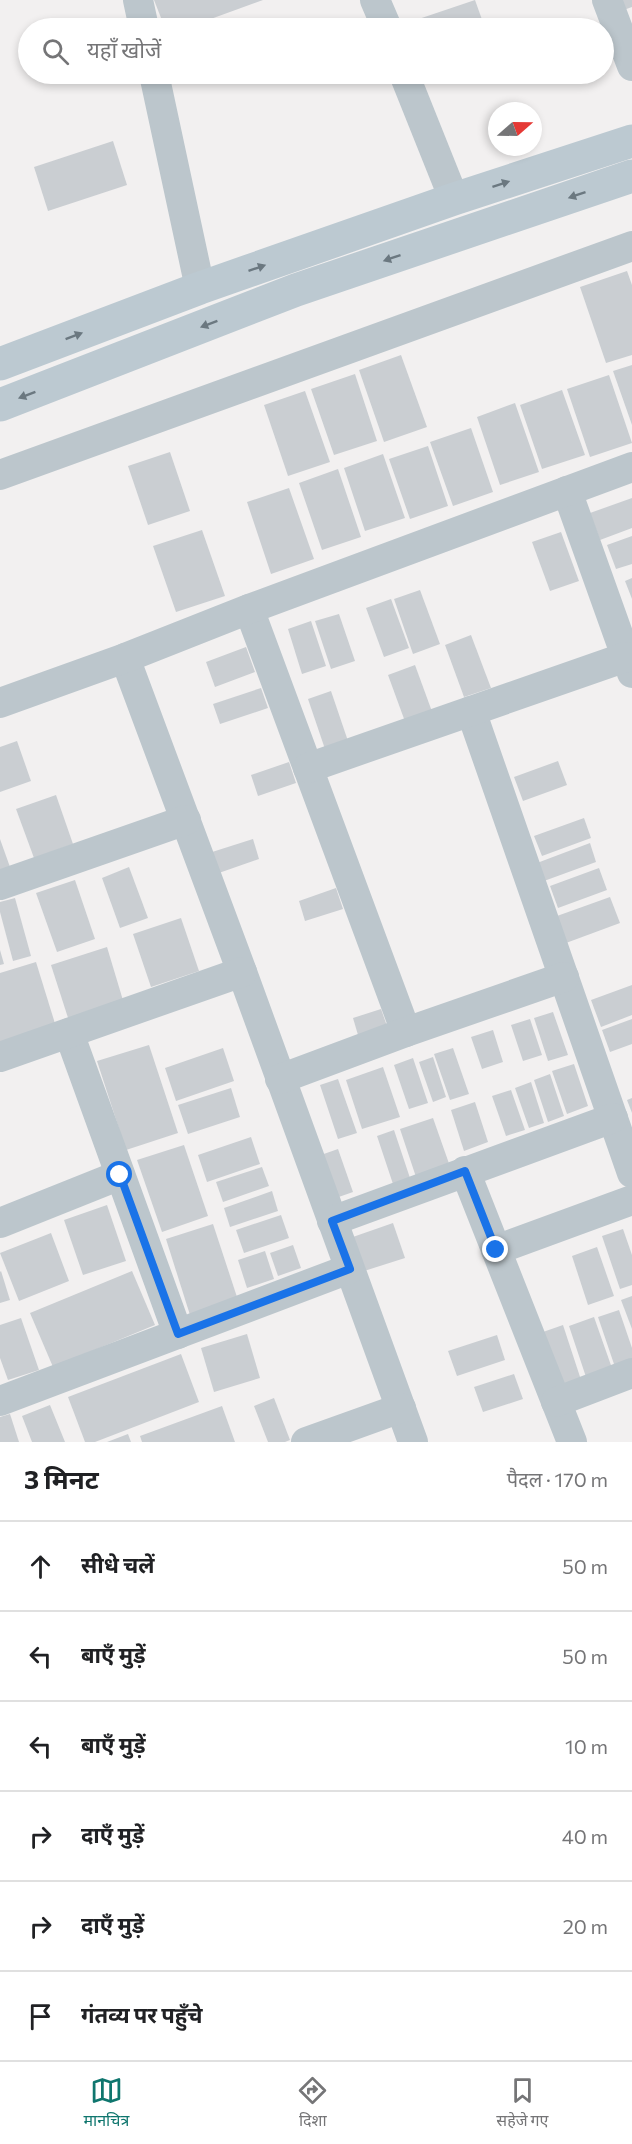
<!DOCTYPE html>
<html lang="hi">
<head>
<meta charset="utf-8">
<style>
	:root { --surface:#fff; --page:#f6f6f6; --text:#202124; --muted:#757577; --line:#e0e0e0; --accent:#0f766e }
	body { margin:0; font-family:Commissioner,"Noto Sans Devanagari",sans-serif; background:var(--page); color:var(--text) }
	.compass { position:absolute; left:488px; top:102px; width:54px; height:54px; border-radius:50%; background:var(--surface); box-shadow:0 3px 9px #0003; rotate:70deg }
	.stop { position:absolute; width:18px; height:18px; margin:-14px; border:4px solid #1a73e8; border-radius:50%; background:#fff }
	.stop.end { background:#1a73e8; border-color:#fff; box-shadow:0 2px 6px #0008 }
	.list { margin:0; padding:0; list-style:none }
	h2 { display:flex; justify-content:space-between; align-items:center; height:78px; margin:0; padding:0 24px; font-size:26px }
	h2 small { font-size:20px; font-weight:400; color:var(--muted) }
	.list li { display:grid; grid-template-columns:39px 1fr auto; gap:18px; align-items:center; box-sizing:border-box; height:90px; padding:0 24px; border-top:2px solid var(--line) }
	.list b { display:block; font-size:22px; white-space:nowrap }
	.list em { font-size:20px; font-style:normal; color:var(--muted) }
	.icon { flex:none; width:33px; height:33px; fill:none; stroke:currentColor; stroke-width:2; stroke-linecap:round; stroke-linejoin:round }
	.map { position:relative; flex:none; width:632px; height:1442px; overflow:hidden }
	.search { position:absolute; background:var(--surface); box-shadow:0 3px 9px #0003; left:18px; right:18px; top:18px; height:66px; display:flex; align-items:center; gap:15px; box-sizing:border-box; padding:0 21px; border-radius:33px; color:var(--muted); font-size:22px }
	.sheet { height:618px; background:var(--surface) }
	nav { display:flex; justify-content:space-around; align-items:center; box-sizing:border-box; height:84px; border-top:2px solid var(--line); background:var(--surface); font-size:16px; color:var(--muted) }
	nav a { display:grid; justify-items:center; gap:3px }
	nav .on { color:var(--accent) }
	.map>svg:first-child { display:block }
	.building { fill:#caced2 }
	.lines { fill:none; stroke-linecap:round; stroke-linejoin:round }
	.street { stroke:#bcc6cc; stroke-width:30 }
	.secondary { stroke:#bcc9d1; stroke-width:33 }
	.oneway { fill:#6b7880 }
	.route { stroke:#1a73e8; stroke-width:8 }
</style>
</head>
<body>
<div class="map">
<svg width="632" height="1442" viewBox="0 0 632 1442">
	<rect width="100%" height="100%" fill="#f2f0f0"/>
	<g class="building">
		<polygon points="154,0 263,0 186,28 165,28"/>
		<polygon points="475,0 485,28 392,28"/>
		<polygon points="614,0 632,0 632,7 618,12"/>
		<polygon points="113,141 127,185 48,211 34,167"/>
		<polygon points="627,271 632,285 632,355 606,363 580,287"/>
		<polygon points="401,355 427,427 384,442 359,370"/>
		<polygon points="632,365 632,425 613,371"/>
		<polygon points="355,374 377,441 334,455 311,389"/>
		<polygon points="609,375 632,443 590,457 567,389"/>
		<polygon points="562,390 585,455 542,469 520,405"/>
		<polygon points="305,391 330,462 288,476 264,405"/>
		<polygon points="515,403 539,472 500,485 477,417"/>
		<polygon points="471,428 493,492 453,506 430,442"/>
		<polygon points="428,446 448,506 410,519 389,459"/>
		<polygon points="170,452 190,511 148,525 128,466"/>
		<polygon points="383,454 405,518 365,531 344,468"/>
		<polygon points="338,469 361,537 322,550 299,483"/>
		<polygon points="289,488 314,559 271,574 247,502"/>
		<polygon points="632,498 632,528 600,540 590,513"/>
		<polygon points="202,530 225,596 176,612 153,546"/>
		<polygon points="561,532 579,581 550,591 532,542"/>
		<polygon points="632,536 632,564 616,569 607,545"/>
		<polygon points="632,578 632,599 625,581"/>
		<polygon points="420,590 440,644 413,654 394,599"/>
		<polygon points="391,599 409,648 384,657 366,608"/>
		<polygon points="339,614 355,661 331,669 315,621"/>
		<polygon points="311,621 326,666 302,674 288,629"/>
		<polygon points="471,635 491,688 464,697 445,645"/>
		<polygon points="246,647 255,672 215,687 206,662"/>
		<polygon points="415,665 434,717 407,727 388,675"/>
		<polygon points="261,688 268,708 220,724 213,704"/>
		<polygon points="331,691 349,744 326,752 308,699"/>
		<polygon points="17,741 31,781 0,792 0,747"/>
		<polygon points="558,761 567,785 523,801 514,777"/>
		<polygon points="289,762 296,783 258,796 251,775"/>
		<polygon points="56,795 73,844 34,858 16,809"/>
		<polygon points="584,818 591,838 542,856 534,836"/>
		<polygon points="0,839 10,867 0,870"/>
		<polygon points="253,839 259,859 216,874 209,853"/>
		<polygon points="590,843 596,862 544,881 537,863"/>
		<polygon points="129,867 148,918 120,928 102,878"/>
		<polygon points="599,868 607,890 558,908 550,886"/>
		<polygon points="75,880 95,939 57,952 36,893"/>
		<polygon points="336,888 343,909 305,921 299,901"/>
		<polygon points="610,897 620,923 566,943 557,916"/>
		<polygon points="15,898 31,956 13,961 0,912 0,902"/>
		<polygon points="181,918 199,971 151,987 133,934"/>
		<polygon points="107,947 125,1007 70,1024 51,965"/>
		<polygon points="0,950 4,964 0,965"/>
		<polygon points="36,962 57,1030 0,1047 0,973"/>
		<polygon points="632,985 632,1015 601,1027 591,1000"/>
		<polygon points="381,1009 387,1026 358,1035 353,1018"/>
		<polygon points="553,1012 568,1055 548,1061 534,1018"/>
		<polygon points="530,1019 542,1055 523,1061 511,1025"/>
		<polygon points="632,1019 632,1044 610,1052 602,1030"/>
		<polygon points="493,1030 503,1062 482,1069 471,1037"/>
		<polygon points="149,1045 178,1133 126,1150 97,1061"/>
		<polygon points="223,1048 234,1081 176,1101 165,1068"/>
		<polygon points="453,1048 469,1094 450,1100 434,1054"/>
		<polygon points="433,1057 446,1097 433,1102 419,1062"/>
		<polygon points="413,1058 428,1103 409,1109 394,1065"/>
		<polygon points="574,1064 588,1106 567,1114 552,1071"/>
		<polygon points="383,1067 400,1117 362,1129 346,1080"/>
		<polygon points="550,1074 564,1116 548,1122 534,1080"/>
		<polygon points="338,1079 357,1133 338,1139 320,1085"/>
		<polygon points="531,1082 544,1123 529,1128 515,1088"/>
		<polygon points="231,1088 240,1117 188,1134 178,1105"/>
		<polygon points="511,1090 525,1130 506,1136 492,1096"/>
		<polygon points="632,1098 632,1113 627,1100"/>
		<polygon points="475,1102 488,1142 464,1151 451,1110"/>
		<polygon points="433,1118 452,1172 418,1183 400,1129"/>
		<polygon points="394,1130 411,1181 394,1187 377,1136"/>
		<polygon points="251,1137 260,1164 207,1182 198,1155"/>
		<polygon points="184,1145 208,1216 162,1232 137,1160"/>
		<polygon points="338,1149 353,1192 333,1199 318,1156"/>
		<polygon points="262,1167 269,1186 223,1202 216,1182"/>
		<polygon points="272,1191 278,1211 230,1227 224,1208"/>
		<polygon points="107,1205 126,1261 83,1275 64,1220"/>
		<polygon points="281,1215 289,1238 244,1253 236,1230"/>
		<polygon points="393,1223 405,1258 361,1272 350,1238"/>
		<polygon points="213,1224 238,1300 190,1315 166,1239"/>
		<polygon points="623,1229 632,1255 632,1285 620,1289 602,1236"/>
		<polygon points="51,1233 69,1281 19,1301 0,1253"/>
		<polygon points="293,1245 301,1268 278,1276 270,1253"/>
		<polygon points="597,1247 614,1296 588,1305 572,1256"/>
		<polygon points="265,1251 274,1279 247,1288 238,1260"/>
		<polygon points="1,1271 10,1300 0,1303 0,1272"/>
		<polygon points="132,1271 155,1325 53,1367 30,1313"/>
		<polygon points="632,1296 632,1329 621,1300"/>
		<polygon points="619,1310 632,1348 632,1365 616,1370 598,1317"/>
		<polygon points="594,1317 613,1371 587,1380 569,1326"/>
		<polygon points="21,1318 39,1370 8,1380 0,1358 0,1325"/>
		<polygon points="563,1325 583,1386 563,1393 543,1332"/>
		<polygon points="247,1334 260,1378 214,1392 201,1348"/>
		<polygon points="497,1335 505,1360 457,1376 448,1351"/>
		<polygon points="181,1354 199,1402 95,1442 85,1442 68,1397"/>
		<polygon points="514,1374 523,1399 483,1412 474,1387"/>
		<polygon points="274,1398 290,1440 285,1442 268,1442 254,1406"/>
		<polygon points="50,1405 65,1442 32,1442 22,1416"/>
		<polygon points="222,1406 235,1442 142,1442 140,1436"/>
		<polygon points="10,1414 19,1442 0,1442 0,1417"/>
		<polygon points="128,1434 131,1442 107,1442"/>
	</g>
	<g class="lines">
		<g class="street">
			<polyline points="138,0 144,28"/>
			<polyline points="375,0 387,28"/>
			<polyline points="607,0 632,66"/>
			<polyline points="154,74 200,288"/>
			<polyline points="404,74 454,199"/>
			<polyline points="0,475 632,246"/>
			<polyline points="567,491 632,673"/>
			<polyline points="249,609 406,1032"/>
			<polyline points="125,658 242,972 413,1442"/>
			<polyline points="0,703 125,658 249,609 632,467"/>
			<polyline points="471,711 632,1173"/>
			<polyline points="308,768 626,657"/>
			<polyline points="0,885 186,820"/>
			<polyline points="69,1033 178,1334"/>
			<polyline points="0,1057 242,972"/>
			<polyline points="280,1079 406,1032 564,977"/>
			<polyline points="465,1171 572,1442"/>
			<polyline points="332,1221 613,1118"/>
			<polyline points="0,1223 120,1175"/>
			<polyline points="496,1250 632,1200"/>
			<polyline points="0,1401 349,1269"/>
			<polyline points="556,1402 632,1373"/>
			<polyline points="306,1442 401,1408"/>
		</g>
		<g class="secondary">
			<polyline points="0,364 200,288 454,199 632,141"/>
			<polyline points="0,405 296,290 632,176"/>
		</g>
	</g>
	<defs><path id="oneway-solid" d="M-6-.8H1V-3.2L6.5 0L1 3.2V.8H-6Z" transform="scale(1.5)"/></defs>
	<g class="oneway">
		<use href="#oneway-solid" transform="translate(501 184) rotate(-18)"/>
		<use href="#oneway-solid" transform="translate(577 195) rotate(161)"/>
		<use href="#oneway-solid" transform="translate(392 258) rotate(161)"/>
		<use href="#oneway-solid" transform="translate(257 268) rotate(-19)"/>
		<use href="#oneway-solid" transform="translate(209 324) rotate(159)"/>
		<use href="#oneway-solid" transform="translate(74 336) rotate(-21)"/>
		<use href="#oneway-solid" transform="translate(27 395) rotate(159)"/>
	</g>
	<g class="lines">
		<polyline class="route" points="120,1175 178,1334 350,1269 332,1221 465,1171 496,1250"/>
	</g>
</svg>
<svg class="compass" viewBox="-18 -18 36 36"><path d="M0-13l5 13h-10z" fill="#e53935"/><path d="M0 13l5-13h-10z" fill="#757577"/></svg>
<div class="stop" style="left:120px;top:1175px"></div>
<div class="stop end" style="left:496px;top:1250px"></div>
<div class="search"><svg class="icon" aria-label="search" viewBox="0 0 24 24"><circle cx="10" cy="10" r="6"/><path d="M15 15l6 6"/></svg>यहाँ खोजें</div>
</div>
<section class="sheet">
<h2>3 मिनट<small>पैदल · 170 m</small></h2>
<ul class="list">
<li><svg class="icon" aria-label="ahead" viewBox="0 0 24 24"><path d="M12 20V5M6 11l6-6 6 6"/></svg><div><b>सीधे चलें</b></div><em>50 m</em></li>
<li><svg class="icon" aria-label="left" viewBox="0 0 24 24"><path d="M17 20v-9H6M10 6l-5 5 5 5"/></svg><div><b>बाएँ मुड़ें</b></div><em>50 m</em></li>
<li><svg class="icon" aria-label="left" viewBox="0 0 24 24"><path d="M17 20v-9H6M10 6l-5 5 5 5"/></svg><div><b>बाएँ मुड़ें</b></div><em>10 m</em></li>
<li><svg class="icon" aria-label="right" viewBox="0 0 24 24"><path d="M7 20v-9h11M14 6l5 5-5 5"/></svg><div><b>दाएँ मुड़ें</b></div><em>40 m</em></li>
<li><svg class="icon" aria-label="right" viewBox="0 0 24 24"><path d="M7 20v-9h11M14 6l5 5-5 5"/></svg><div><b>दाएँ मुड़ें</b></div><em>20 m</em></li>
<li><svg class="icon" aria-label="arrive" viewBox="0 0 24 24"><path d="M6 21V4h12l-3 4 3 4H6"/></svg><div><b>गंतव्य पर पहुँचे</b></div></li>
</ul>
</section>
<nav>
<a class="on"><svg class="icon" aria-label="map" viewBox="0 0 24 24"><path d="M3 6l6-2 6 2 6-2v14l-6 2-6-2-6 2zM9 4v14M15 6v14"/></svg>मानचित्र</a>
<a><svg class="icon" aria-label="directions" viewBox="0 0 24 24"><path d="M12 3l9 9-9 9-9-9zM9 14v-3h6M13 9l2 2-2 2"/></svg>दिशा</a>
<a><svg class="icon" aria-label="saved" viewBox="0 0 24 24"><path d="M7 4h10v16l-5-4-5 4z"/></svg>सहेजे गए</a>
</nav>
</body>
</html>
